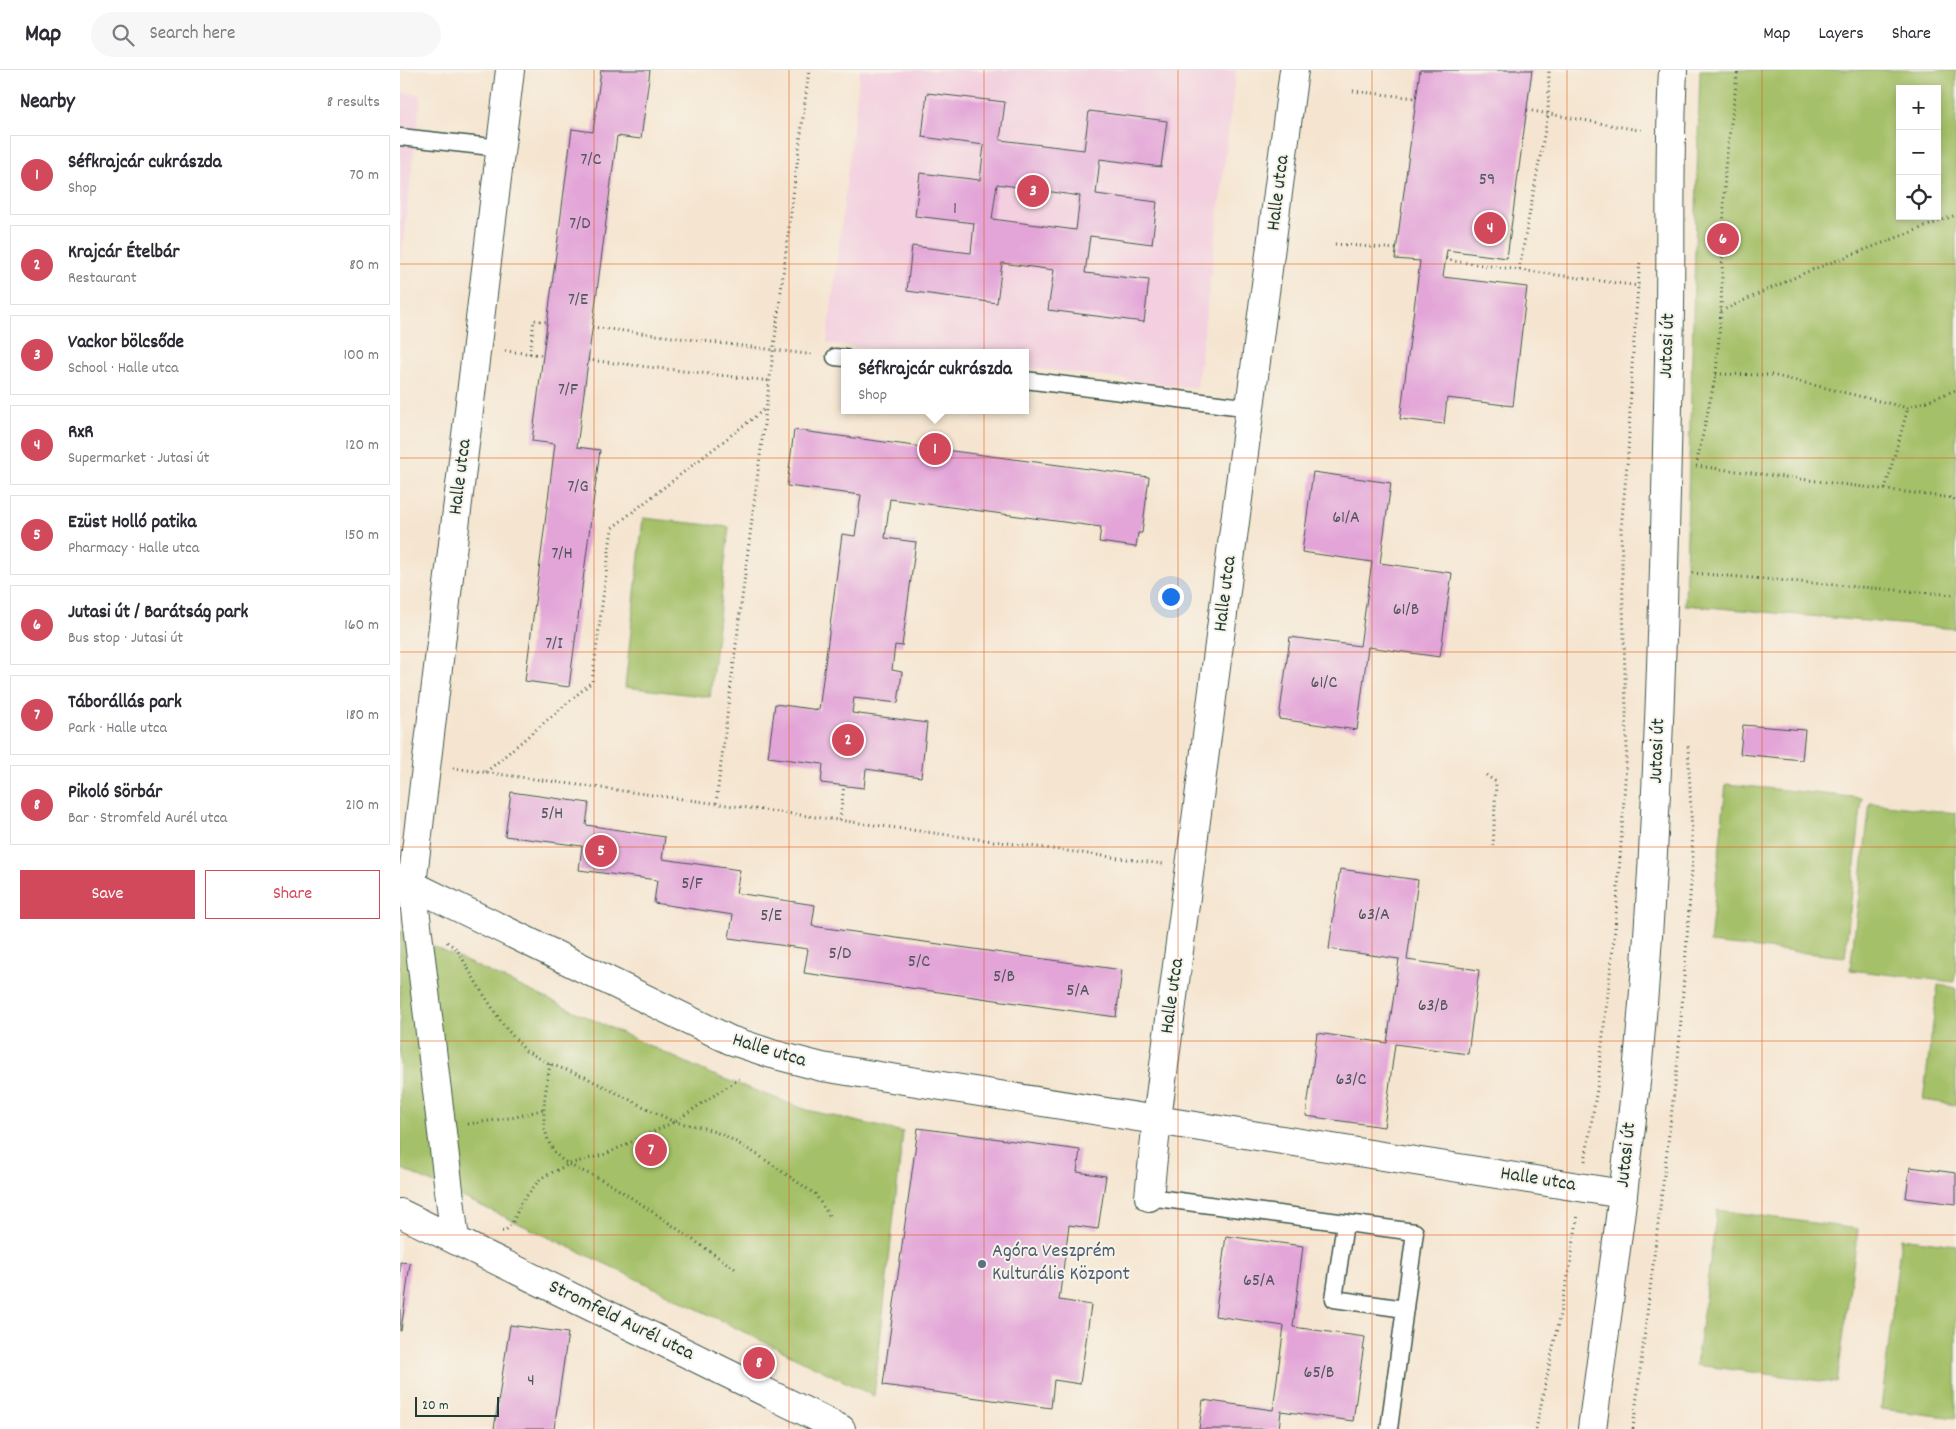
<!DOCTYPE html>
<html lang="en">
<head>
<meta charset="utf-8">
<style>
	:root { --surface:#fff; --page:#f7f7f7; --text:#2b2b33; --muted:#7c7c81; --line:#e1e1e2; --accent:#d1495b }
	body { margin:0; font-family:Dekko,sans-serif; background:var(--page); color:var(--text) }
	.controls { position:absolute; right:15px; top:15px; display:grid; overflow:hidden; border-radius:0px; box-shadow:0 2px 8px #0003 }
	.controls button { width:45px; height:45px; display:grid; place-items:center; padding:0; border:0; border-bottom:1px solid var(--line); background:var(--surface); color:var(--text); font:25px sans-serif }
	.scale { position:absolute; left:15px; bottom:12px; width:84px; box-sizing:border-box; padding-left:5px; border:2px solid #1f3d34; border-top:0; font-size:14px; line-height:18px; white-space:nowrap; color:#1f3d34; -webkit-text-stroke:4px #f7f3e8; paint-order:stroke }
	.you { position:absolute; left:770px; top:526px; width:18px; height:18px; margin:-12px; border:4px solid #fff; border-radius:50%; background:#1a73e8; box-shadow:0 0 0 8px #1a73e833 }
	.badge { display:grid; place-items:center; width:32px; height:32px; border-radius:50%; background:var(--accent); color:#fff; font-size:16px; font-weight:700 }
	.pin { position:absolute; translate:-50% -50%; border:2px solid #fff; box-shadow:0 1px 5px #0006 }
	.popup { position:absolute; left:441px; top:279px; width:188px; height:65px; box-sizing:border-box; display:grid; place-content:center; border-radius:0px; background:var(--surface); filter:drop-shadow(0 1px 4px #0005); font-size:16px; white-space:nowrap; color:var(--muted) }
	.popup b { font-size:19px; color:var(--text) }
	.popup::after { content:''; position:absolute; left:50%; top:100%; margin-left:-10px; border:10px solid transparent; border-top-color:var(--surface) }
	.list { margin:0; padding:0; list-style:none }
	h2 { display:flex; justify-content:space-between; align-items:center; height:65px; margin:0; padding:0 20px; font-size:21px }
	h2 small { font-size:16px; font-weight:400; color:var(--muted) }
	.list li { display:grid; grid-template-columns:32px 1fr auto; gap:15px; align-items:center; box-sizing:border-box; height:80px; margin:0 10px 10px; padding:0 10px; border:1px solid var(--line); border-radius:0px }
	.list b { display:block; font-size:19px; white-space:nowrap }
	.list p { margin:0; font-size:16px; white-space:nowrap; color:var(--muted) }
	.list em { font-size:16px; font-style:normal; color:var(--muted) }
	.actions { display:flex; gap:10px; padding:15px 20px }
	.actions a { flex:1; padding:11px 0; border:1px solid var(--accent); border-radius:0px; text-align:center; font-size:18px; color:var(--accent) }
	.actions .main { background:var(--accent); color:#fff }
	.icon { flex:none; width:28px; height:28px; fill:none; stroke:currentColor; stroke-width:2; stroke-linecap:round; stroke-linejoin:round }
	.map { position:relative; flex:none; width:1556px; height:1359px; overflow:hidden }
	header { display:flex; align-items:center; gap:30px; box-sizing:border-box; height:70px; padding:0 25px; background:var(--surface); border-bottom:1px solid var(--line) }
	header strong { font-size:24px }
	nav { display:flex; gap:28px; margin-inline-start:auto; font-size:18px }
	.search { width:350px; height:45px; background:var(--page); display:flex; align-items:center; gap:12px; box-sizing:border-box; padding:0 18px; border-radius:28px; color:var(--muted); font-size:19px }
	main { display:flex }
	aside { flex:1; background:var(--surface) }
	.map>svg:first-child { display:block }
	.built { fill:#f3cfdf }
	.green { fill:#a4c067; stroke:#627e4e; fill-rule:evenodd }
	.building { fill:#e3a5d8; fill-rule:evenodd }
	.lines { fill:none; stroke-linecap:round; stroke-linejoin:round }
	.service-casing { stroke:#3f564b; stroke-width:19 }
	.minor-casing { stroke:#3f564b; stroke-width:30 }
	.tertiary-casing { stroke:#3f564b; stroke-width:30 }
	.path { stroke:#3f564b; stroke-width:3; stroke-dasharray:1 4; stroke-linecap:butt }
	.service { stroke:#fff; stroke-width:16 }
	.minor { stroke:#fff; stroke-width:28 }
	.tertiary { stroke:#fff; stroke-width:28 }
	.grid { fill:none; stroke:#de580e; stroke-width:1; stroke-opacity:0.55 }
	.service-dot { fill:#5c6f8a; stroke:#f7f3e8; stroke-width:2 }
	.labels { text-anchor:middle; dominant-baseline:central; stroke-width:4; stroke-linejoin:round; paint-order:stroke }
	.number-label { font-size:18px; fill:#50575d }
	.street-label { font-size:20px; fill:#1f3d34; stroke:#f7f3e8 }
	.service-label { font-size:20px; fill:#4e5e75; stroke:#f7f3e8; text-anchor:start }
</style>
</head>
<body>
<header>
<strong>Map</strong>
<div class="search"><svg class="icon" aria-label="search" viewBox="0 0 24 24"><circle cx="10" cy="10" r="6"/><path d="M15 15l6 6"/></svg>Search here</div>
<nav><a>Map</a><a>Layers</a><a>Share</a></nav>
</header>
<main>
<aside>
<h2>Nearby<small>8 results</small></h2>
<ul class="list">
<li><span class="badge">1</span><div><b>Séfkrajcár cukrászda</b><p>Shop</p></div><em>70 m</em></li>
<li><span class="badge">2</span><div><b>Krajcár Ételbár</b><p>Restaurant</p></div><em>80 m</em></li>
<li><span class="badge">3</span><div><b>Vackor bölcsőde</b><p>School · Halle utca</p></div><em>100 m</em></li>
<li><span class="badge">4</span><div><b>RxR</b><p>Supermarket · Jutasi út</p></div><em>120 m</em></li>
<li><span class="badge">5</span><div><b>Ezüst Holló patika</b><p>Pharmacy · Halle utca</p></div><em>150 m</em></li>
<li><span class="badge">6</span><div><b>Jutasi út / Barátság park</b><p>Bus stop · Jutasi út</p></div><em>160 m</em></li>
<li><span class="badge">7</span><div><b>Táborállás park</b><p>Park · Halle utca</p></div><em>180 m</em></li>
<li><span class="badge">8</span><div><b>Pikoló Sörbár</b><p>Bar · Stromfeld Aurél utca</p></div><em>210 m</em></li>
</ul>
<div class="actions"><a class="main">Save</a><a>Share</a></div>
</aside>
<div class="map">
<svg width="1556" height="1359" viewBox="0 0 1556 1359">
	<rect width="100%" height="100%" fill="#f7f3e8"/>
	<filter id="ink" filterUnits="userSpaceOnUse"><feTurbulence type="fractalNoise" baseFrequency=".02" numOctaves="2"/><feDisplacementMap in="SourceGraphic" scale="10" xChannelSelector="R" yChannelSelector="G"/><feConvolveMatrix kernelMatrix="1 2 1 2 8 2 1 2 1" color-interpolation-filters="sRGB"/></filter>
	<filter id="wash" filterUnits="userSpaceOnUse"><feTurbulence type="fractalNoise" baseFrequency=".0096" numOctaves="4" result="noise"/><feDisplacementMap in="SourceGraphic" scale="20" xChannelSelector="R" yChannelSelector="G"/><feGaussianBlur stdDeviation="1.12" result="paint"/><feColorMatrix in="noise" values="0 0 0 0 0 0 0 0 0 0 0 0 0 0 0 0 0 1.4 0 .05"/><feComposite in="paint" operator="in"/></filter>
	<g filter="url(#wash)">
		<rect width="100%" height="100%" fill="#f5e5d0"/>
		<g class="built">
			<polygon points="460,0 836,0 797,318 625,297 625,283 506,283 427,273"/>
			<polygon points="0,22 21,25 0,195"/>
		</g>
		<g class="green">
			<path d="M 1300,0 L 1556,0 L 1556,559 L 1285,535 ZM 1500,19 L 1537,19 L 1537,146 L 1500,146 Z"/>
			<polygon points="243,448 329,457 310,627 225,617"/>
			<polygon points="1326,714 1462,728 1445,887 1310,873"/>
			<polygon points="1470,733 1556,743 1556,900 1554,912 1450,900"/>
			<polygon points="0,861 311,1004 407,1040 503,1062 474,1326 210,1196 0,1098"/>
			<polygon points="1538,915 1556,918 1556,1035 1523,1030"/>
			<polygon points="1317,1140 1458,1159 1437,1313 1296,1295"/>
			<polygon points="1501,1168 1556,1175 1556,1348 1481,1339"/>
		</g>
		<g id="blocks">
			<g class="building">
				<polygon points="201,0 250,0 241,69 217,66 177,377 200,380 169,617 125,611 155,374 132,371 172,59 193,62"/>
				<polygon points="1020,0 1132,0 1107,188 1047,180 1043,207 1127,217 1113,336 1047,328 1044,354 1000,349 1020,191 995,189"/>
				<path d="M 527,23 L 605,32 L 600,70 L 684,80 L 689,41 L 767,51 L 761,97 L 700,89 L 696,124 L 757,132 L 752,174 L 690,166 L 685,203 L 749,210 L 744,252 L 648,240 L 654,200 L 602,193 L 597,233 L 507,221 L 512,176 L 571,183 L 574,153 L 515,146 L 520,103 L 580,110 L 584,75 L 522,67 ZM 597,114 L 680,126 L 676,160 L 592,149 Z"/>
				<polygon points="394,360 749,407 742,463 738,463 736,477 699,472 701,457 490,429 485,468 516,472 502,576 495,575 492,600 502,602 498,633 454,628 452,643 527,653 521,707 466,699 464,718 421,713 423,694 368,687 375,634 419,640 442,464 455,466 461,425 387,416"/>
				<polygon points="913,402 991,413 980,493 1052,503 1040,587 968,577 957,660 879,649 890,567 960,576 972,492 902,482"/>
				<polygon points="1343,655 1405,660 1402,690 1340,684"/>
				<polygon points="111,722 189,733 186,755 265,767 262,789 340,800 336,823 415,835 412,856 722,900 716,947 404,903 408,879 329,868 333,845 254,833 257,810 179,800 182,776 105,766"/>
				<polygon points="940,799 1018,810 1007,890 1079,900 1068,984 995,974 984,1057 906,1046 917,963 987,973 999,889 929,879"/>
				<polygon points="518,1058 680,1080 677,1102 706,1106 698,1159 669,1155 659,1230 691,1235 680,1314 654,1310 651,1338 483,1315"/>
				<polygon points="1510,1097 1556,1103 1556,1134 1506,1128"/>
				<polygon points="826,1166 903,1176 893,1257 965,1267 953,1351 881,1341 879,1359 799,1359 803,1330 873,1340 884,1256 815,1246"/>
				<polygon points="0,1192 10,1193 1,1261 0,1261"/>
				<polygon points="110,1255 168,1263 154,1359 94,1359"/>
			</g>
		</g>
	</g>
	<g filter="url(#ink)">
		<use href="#blocks" fill-opacity="0" stroke="#3f564b" stroke-width="1"/>
		<g class="lines">
			<g class="service-casing">
				<g id="service">
					<polyline points="0,67 101,78"/>
					<polyline points="435,287 445,288"/>
					<polyline points="625,310 851,338"/>
					<polyline points="749,1127 1015,1162 989,1359"/>
					<polyline points="945,1153 934,1229 1005,1239"/>
				</g>
			</g>
			<g class="minor-casing">
				<g id="minor">
					<polyline points="0,809 330,970 372,984 422,997 1223,1124"/>
					<polyline points="749,1127 757,1049 894,0"/>
					<polyline points="0,1143 441,1359"/>
					<polyline points="55,1170 12,814 110,0"/>
				</g>
			</g>
			<g class="tertiary-casing">
				<path id="tertiary" d="M 1192,1359 C 1208,1237 1226,1115 1238,992 C 1247,894 1253,796 1257,698 C 1264,546 1267,392 1270,240 C 1271,160 1269,80 1273,0"/>
			</g>
			<g class="path">
				<polyline points="953,21 1016,28"/>
				<polyline points="1127,40 1244,61"/>
				<polyline points="935,174 997,179"/>
				<polyline points="1046,188 1053,191 1239,216"/>
				<polyline points="1119,200 1148,44 1149,0"/>
				<polyline points="1321,241 1409,201 1556,145"/>
				<polyline points="192,257 415,285"/>
				<polyline points="105,281 143,285"/>
				<polyline points="130,284 134,250 147,252"/>
				<polyline points="188,290 370,311"/>
				<polyline points="1316,304 1372,305 1508,338 1556,320"/>
				<polyline points="1297,391 1316,304 1321,241 1325,98 1338,0"/>
				<polyline points="1296,396 1553,428 1556,431"/>
				<polyline points="1485,419 1508,338"/>
				<polyline points="1292,503 1556,525"/>
				<polyline points="53,698 763,794"/>
				<polyline points="86,702 192,612 212,458 366,338"/>
				<polyline points="1086,705 1096,712 1093,779"/>
				<polyline points="316,733 409,0"/>
				<polyline points="440,750 444,715"/>
				<polyline points="47,872 57,879 77,914 104,956 126,981 150,994 185,1007 274,1052 301,1057 326,1066 358,1085 415,1124 430,1147"/>
				<path d="M 150,994 C 146,1022 137,1054 153,1080 C 165,1098 190,1102 208,1113 C 252,1140 294,1171 337,1200"/>
				<polyline points="68,1054 116,1047 144,1039"/>
				<polyline points="1185,1091 1197,1019 1215,860 1223,745 1227,677 1221,459 1228,384 1232,296 1240,190"/>
				<polyline points="102,1161 105,1161 112,1154 121,1133 141,1108 169,1094 206,1084 274,1052 339,1009"/>
				<polyline points="1136,1359 1170,1196 1178,1144"/>
				<polyline points="1233,1359 1278,990 1293,786 1288,675"/>
			</g>
			<use href="#service" class="service"/>
			<use href="#minor" class="minor"/>
			<use href="#tertiary" class="tertiary"/>
		</g>
	</g>
	<path class="grid" d="M 194,0 L 194,1359M 389,0 L 389,1359M 584,0 L 584,1359M 778,0 L 778,1359M 972,0 L 972,1359M 1167,0 L 1167,1359M 1362,0 L 1362,1359M 0,194 L 1556,194M 0,388 L 1556,388M 0,582 L 1556,582M 0,777 L 1556,777M 0,971 L 1556,971M 0,1165 L 1556,1165"/>
	<circle class="service-dot" cx="582" cy="1194" r="5"/>
	<g class="labels">
		<g class="number-label">
			<text x="191" y="90">7/C</text>
			<text x="1087" y="110">59</text>
			<text x="555" y="139">1</text>
			<text x="180" y="154">7/D</text>
			<text x="178" y="230">7/E</text>
			<text x="168" y="320">7/F</text>
			<text x="178" y="417">7/G</text>
			<text x="946" y="448">61/A</text>
			<text x="162" y="484">7/H</text>
			<text x="1006" y="540">61/B</text>
			<text x="154" y="574">7/I</text>
			<text x="924" y="613">61/C</text>
			<text x="152" y="744">5/H</text>
			<text x="292" y="814">5/F</text>
			<text x="974" y="845">63/A</text>
			<text x="371" y="846">5/E</text>
			<text x="440" y="884">5/D</text>
			<text x="519" y="892">5/C</text>
			<text x="604" y="907">5/B</text>
			<text x="678" y="921">5/A</text>
			<text x="1033" y="936">63/B</text>
			<text x="951" y="1010">63/C</text>
			<text x="859" y="1211">65/A</text>
			<text x="919" y="1303">65/B</text>
			<text x="131" y="1311">4</text>
		</g>
		<g class="street-label">
			<text transform="translate(879 123) rotate(-83)">Halle utca</text>
			<text transform="translate(1268 276) rotate(-88)">Jutasi út</text>
			<text transform="translate(61 407) rotate(-83)">Halle utca</text>
			<text transform="translate(826 524) rotate(-83)">Halle utca</text>
			<text transform="translate(1258 681) rotate(-88)">Jutasi út</text>
			<text transform="translate(773 926) rotate(-82)">Halle utca</text>
			<text transform="translate(369 981) rotate(17)">Halle utca</text>
			<text transform="translate(1227 1085) rotate(-84)">Jutasi út</text>
			<text transform="translate(1138 1110) rotate(9)">Halle utca</text>
			<text transform="translate(221 1251) rotate(26)">Stromfeld Aurél utca</text>
		</g>
		<g class="service-label">
			<text x="592" y="1182">Agóra Veszprém<tspan x="592" dy="23">Kulturális Központ</tspan></text>
		</g>
	</g>
</svg>
<div class="controls">
<button>+</button>
<button>−</button>
<button><svg class="icon" aria-label="locate" viewBox="0 0 24 24"><circle cx="12" cy="12" r="6"/><path d="M12 2v4M12 18v4M2 12h4M18 12h4"/></svg></button>
</div>
<div class="scale">20 m</div>
<div class="you"></div>
<div class="pin badge" style="left:535px;top:379px">1</div>
<div class="popup"><b>Séfkrajcár cukrászda</b>Shop</div>
<div class="pin badge" style="left:448px;top:670px">2</div>
<div class="pin badge" style="left:633px;top:121px">3</div>
<div class="pin badge" style="left:1090px;top:158px">4</div>
<div class="pin badge" style="left:201px;top:781px">5</div>
<div class="pin badge" style="left:1323px;top:169px">6</div>
<div class="pin badge" style="left:251px;top:1080px">7</div>
<div class="pin badge" style="left:359px;top:1293px">8</div>
</div>
</main>
</body>
</html>
